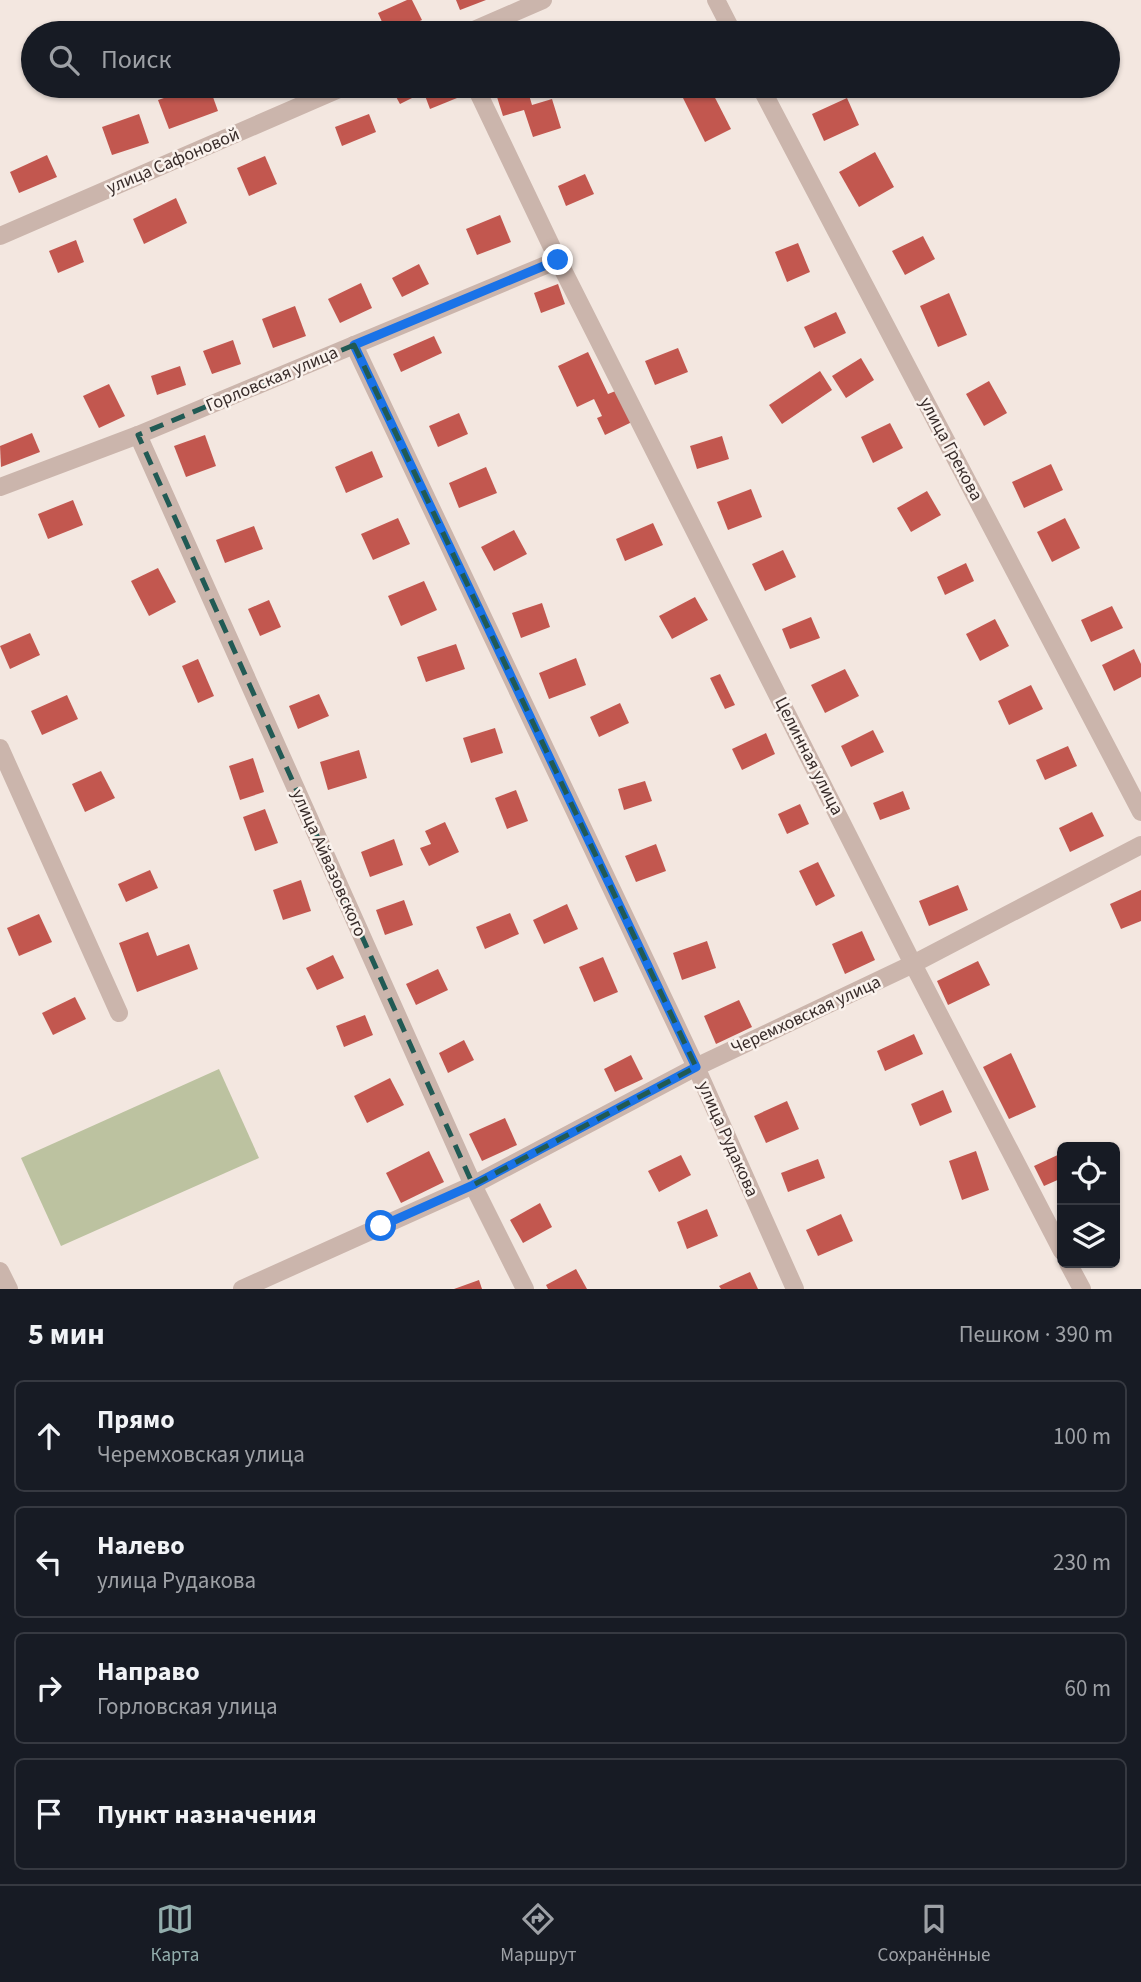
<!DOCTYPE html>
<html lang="ru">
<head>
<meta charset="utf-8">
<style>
	:root { --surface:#171b24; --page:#242831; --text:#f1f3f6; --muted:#9ea1a6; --line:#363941; --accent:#93aead }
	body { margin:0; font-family:"Source Sans 3",sans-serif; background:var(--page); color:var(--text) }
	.controls { position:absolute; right:21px; bottom:21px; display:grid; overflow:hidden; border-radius:10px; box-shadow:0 2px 5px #0004 }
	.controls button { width:63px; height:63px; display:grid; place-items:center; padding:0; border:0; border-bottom:2px solid var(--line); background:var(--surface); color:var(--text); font:35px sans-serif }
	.stop { position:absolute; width:21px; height:21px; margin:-16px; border:5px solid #1a73e8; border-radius:50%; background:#fff }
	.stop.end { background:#1a73e8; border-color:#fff; box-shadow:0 2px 7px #0008 }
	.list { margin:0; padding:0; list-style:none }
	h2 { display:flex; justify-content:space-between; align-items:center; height:91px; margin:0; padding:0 28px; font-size:30px }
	h2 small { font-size:23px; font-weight:400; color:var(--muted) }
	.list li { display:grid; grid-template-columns:46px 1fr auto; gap:21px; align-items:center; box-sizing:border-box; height:112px; margin:0 14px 14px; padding:0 14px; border:2px solid var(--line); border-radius:10px }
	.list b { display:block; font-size:26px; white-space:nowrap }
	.list p { margin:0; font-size:23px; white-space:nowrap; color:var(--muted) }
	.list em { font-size:23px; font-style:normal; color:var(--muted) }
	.icon { flex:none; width:38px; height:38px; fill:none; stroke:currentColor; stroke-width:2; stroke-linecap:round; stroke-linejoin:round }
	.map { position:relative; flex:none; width:1141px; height:1289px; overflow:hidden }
	.search { position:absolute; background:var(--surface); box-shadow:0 2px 5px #0004; left:21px; right:21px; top:21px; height:77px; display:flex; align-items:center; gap:18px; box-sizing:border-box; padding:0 24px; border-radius:38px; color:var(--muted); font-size:26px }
	.sheet { height:595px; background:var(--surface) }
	nav { display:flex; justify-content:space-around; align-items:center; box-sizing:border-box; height:98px; border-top:2px solid var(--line); background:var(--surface); font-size:19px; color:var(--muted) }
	nav a { display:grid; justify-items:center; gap:4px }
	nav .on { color:var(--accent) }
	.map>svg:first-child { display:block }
	.green { fill:#bcc2a0 }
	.building { fill:#c2574f }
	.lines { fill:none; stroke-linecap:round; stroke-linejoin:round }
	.street { stroke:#cbb5ac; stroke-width:18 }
	.route { stroke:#1a73e8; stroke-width:9 }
	.marked { fill:none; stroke:#215a54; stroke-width:5; stroke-dasharray:14 9; stroke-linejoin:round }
	.labels { text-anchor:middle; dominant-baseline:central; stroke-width:5; stroke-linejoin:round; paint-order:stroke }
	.street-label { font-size:18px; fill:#392d2b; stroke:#faf2ed }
</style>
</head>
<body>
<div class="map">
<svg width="1141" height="1289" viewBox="0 0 1141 1289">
	<rect width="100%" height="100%" fill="#f3e7e0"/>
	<polygon class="green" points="219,1069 259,1158 61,1246 21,1158"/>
	<g class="building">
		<polygon points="407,0 412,0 422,20 392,33 387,33 378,13"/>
		<polygon points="456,0 486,0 460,10"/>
		<polygon points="199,86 209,86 218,111 169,129 158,100"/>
		<polygon points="390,86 413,86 418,95 400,104"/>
		<polygon points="442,86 452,86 457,98 430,109 424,93"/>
		<polygon points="677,86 709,86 731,129 705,142"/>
		<polygon points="527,88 532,105 552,99 561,128 533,137 524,110 503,116 497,97"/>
		<polygon points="847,98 859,125 824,141 812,114"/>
		<polygon points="139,114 149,143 112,155 102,127"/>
		<polygon points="369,114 376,132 342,146 335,127"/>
		<polygon points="875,152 894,187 859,207 839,172"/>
		<polygon points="47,155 57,177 19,193 10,172"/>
		<polygon points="265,156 277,184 249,196 237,168"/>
		<polygon points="585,174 594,194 566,206 558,186"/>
		<polygon points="176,198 187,223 144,244 133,219"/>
		<polygon points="500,215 511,242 477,255 466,229"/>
		<polygon points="923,236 935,259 905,275 892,251"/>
		<polygon points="76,240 84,262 58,273 49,251"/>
		<polygon points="798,243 810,272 787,282 775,252"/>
		<polygon points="419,264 429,284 402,297 392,278"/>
		<polygon points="361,283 372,308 340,323 328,299"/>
		<polygon points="558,284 565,304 541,313 534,293"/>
		<polygon points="949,293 967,335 938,347 920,306"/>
		<polygon points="295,306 306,336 273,348 262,319"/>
		<polygon points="836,312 846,333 814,348 804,327"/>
		<polygon points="434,336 442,353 401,372 393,354"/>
		<polygon points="233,340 241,364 212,374 203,351"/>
		<polygon points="678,348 688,372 655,385 645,361"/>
		<polygon points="588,352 608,394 618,390 632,422 605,435 597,418 602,416 594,399 577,407 558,366"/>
		<polygon points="861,358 874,380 846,398 832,376"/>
		<polygon points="180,366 186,385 157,395 151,376"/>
		<polygon points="820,371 832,390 782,424 769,405"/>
		<polygon points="989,381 1007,413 984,426 966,394"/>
		<polygon points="109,384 125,416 99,428 83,396"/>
		<polygon points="459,413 468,434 438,447 429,426"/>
		<polygon points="890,423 903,448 873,463 861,437"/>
		<polygon points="32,433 40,452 1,467 0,446"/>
		<polygon points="205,435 216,466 186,477 174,446"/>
		<polygon points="722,436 729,459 697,469 690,446"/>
		<polygon points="372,451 383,477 346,493 335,467"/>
		<polygon points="1051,464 1063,490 1024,508 1012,482"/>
		<polygon points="486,467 497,493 459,508 449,483"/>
		<polygon points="751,489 762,517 728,530 717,502"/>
		<polygon points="927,491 941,515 911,532 897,508"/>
		<polygon points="73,500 83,525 48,539 38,514"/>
		<polygon points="398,518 410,544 373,560 361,534"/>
		<polygon points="1065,518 1080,548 1052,562 1037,532"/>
		<polygon points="653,523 663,545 625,561 616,539"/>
		<polygon points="254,526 263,549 225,563 216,540"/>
		<polygon points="514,530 527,554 494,571 481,547"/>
		<polygon points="783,550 796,577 765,591 752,564"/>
		<polygon points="966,563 974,581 945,595 937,577"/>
		<polygon points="158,568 176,602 149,616 131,581"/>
		<polygon points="424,581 437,610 401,626 388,596"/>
		<polygon points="695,597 708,620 672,639 659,616"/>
		<polygon points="269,600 281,627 260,636 248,609"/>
		<polygon points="542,603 550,627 521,638 512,613"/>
		<polygon points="1112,606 1123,628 1091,642 1081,620"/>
		<polygon points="811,617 820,638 790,649 782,629"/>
		<polygon points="995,619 1009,646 980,661 966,634"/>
		<polygon points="30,633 40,655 10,669 0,646"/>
		<polygon points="456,644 465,669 426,682 417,657"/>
		<polygon points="1134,649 1141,664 1141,677 1114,691 1102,665"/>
		<polygon points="576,658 586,685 549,699 539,673"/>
		<polygon points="198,659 214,696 198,703 182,666"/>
		<polygon points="845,669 859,696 825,713 811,685"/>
		<polygon points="720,674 735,705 725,709 710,678"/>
		<polygon points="1031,685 1043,709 1009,725 998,701"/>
		<polygon points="319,694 329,716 298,729 289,706"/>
		<polygon points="67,695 78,719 42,735 31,711"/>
		<polygon points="620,703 629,723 599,737 590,717"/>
		<polygon points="495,728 503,753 471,763 463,738"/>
		<polygon points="873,730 884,752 851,767 841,746"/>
		<polygon points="766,733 775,754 742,770 732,749"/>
		<polygon points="1068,746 1077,766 1045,780 1036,760"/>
		<polygon points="359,750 367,778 328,790 320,762"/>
		<polygon points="253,758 264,792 240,800 229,766"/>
		<polygon points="101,771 115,798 85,812 72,784"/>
		<polygon points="645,781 652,801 624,810 618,789"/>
		<polygon points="516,790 528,821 507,829 495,798"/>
		<polygon points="903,791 910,809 880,820 873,803"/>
		<polygon points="800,804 809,824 787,834 778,814"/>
		<polygon points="265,809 278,843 255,851 243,817"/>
		<polygon points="1092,812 1104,836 1070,852 1059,828"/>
		<polygon points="445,822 459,852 429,866 420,848 431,844 425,831"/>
		<polygon points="394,839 403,865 370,877 361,852"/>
		<polygon points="656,844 666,871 636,882 625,856"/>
		<polygon points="818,862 835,896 816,906 799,871"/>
		<polygon points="150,870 158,888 126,902 118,884"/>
		<polygon points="301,880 311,911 283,920 273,890"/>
		<polygon points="958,885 968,910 929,926 919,901"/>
		<polygon points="1141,890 1141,921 1121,929 1110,904"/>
		<polygon points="404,900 413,925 385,935 376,910"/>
		<polygon points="567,904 578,929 544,944 533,920"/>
		<polygon points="510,913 519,934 485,949 476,927"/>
		<polygon points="39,914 52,942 19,956 7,928"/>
		<polygon points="862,931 875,960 845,974 832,944"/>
		<polygon points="148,932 157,956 189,944 198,969 137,992 119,943"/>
		<polygon points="707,941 716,968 682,980 673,953"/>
		<polygon points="333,955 344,978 317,990 306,968"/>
		<polygon points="603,957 618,992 594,1002 579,967"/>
		<polygon points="978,961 990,985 948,1005 937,981"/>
		<polygon points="438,969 448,990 416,1005 406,984"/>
		<polygon points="75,997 86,1019 53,1035 42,1013"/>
		<polygon points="739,1000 752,1027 716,1044 704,1016"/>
		<polygon points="365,1015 373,1035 344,1047 336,1026"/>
		<polygon points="914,1034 923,1054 885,1071 877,1051"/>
		<polygon points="464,1040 474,1060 448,1073 439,1053"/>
		<polygon points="1011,1053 1036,1107 1009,1119 983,1067"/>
		<polygon points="631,1055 643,1079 615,1092 604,1069"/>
		<polygon points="390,1078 404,1105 367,1123 354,1096"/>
		<polygon points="943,1090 952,1112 920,1126 911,1104"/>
		<polygon points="787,1101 799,1129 766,1143 754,1116"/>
		<polygon points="505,1118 517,1145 482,1161 469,1134"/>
		<polygon points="429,1151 444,1182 401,1203 386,1173"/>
		<polygon points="976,1151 989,1190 962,1200 949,1161"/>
		<polygon points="1062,1153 1062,1178 1044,1186 1034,1166"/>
		<polygon points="681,1155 691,1175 659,1192 648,1171"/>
		<polygon points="818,1159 825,1178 788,1192 781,1173"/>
		<polygon points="540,1203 552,1227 523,1243 510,1220"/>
		<polygon points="707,1209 718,1236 687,1249 677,1222"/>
		<polygon points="841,1214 853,1241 818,1256 806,1230"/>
		<polygon points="576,1269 587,1289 548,1289 546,1285"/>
		<polygon points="750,1272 758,1289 721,1289 719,1286"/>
		<polygon points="479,1280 482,1289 454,1289"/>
	</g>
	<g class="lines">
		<g class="street">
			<polyline points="716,0 733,33"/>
			<polyline points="467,33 543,0"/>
			<polyline points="760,86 1141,812"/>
			<polyline points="0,236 346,86"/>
			<polyline points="558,260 913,964 1062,1251"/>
			<polyline points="354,345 696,1067 795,1289"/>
			<polyline points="138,435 473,1185 525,1289"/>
			<polyline points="0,487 138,435 558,260 475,86"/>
			<polyline points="0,748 119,1013"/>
			<polyline points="1068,1263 1082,1289"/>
			<polyline points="0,1271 9,1289"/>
			<polyline points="242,1289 473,1185 696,1067 913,964 1141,845"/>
		</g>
	</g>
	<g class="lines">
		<polyline class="route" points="381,1226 473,1185 696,1067 354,345 558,260"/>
	</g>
	<path class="marked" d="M 354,345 L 696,1067 L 473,1185 L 138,435 Z"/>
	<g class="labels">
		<g class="street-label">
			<text transform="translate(173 161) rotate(-23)">улица Сафоновой</text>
			<text transform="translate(272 379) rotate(-23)">Горловская улица</text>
			<text transform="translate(951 449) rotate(62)">улица Грекова</text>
			<text transform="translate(809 756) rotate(63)">Целинная улица</text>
			<text transform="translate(329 863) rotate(66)">улица Айвазовского</text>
			<text transform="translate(806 1015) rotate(-25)">Черемховская улица</text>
			<text transform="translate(728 1139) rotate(66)">улица Рудакова</text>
		</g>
	</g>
</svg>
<div class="controls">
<button><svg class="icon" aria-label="locate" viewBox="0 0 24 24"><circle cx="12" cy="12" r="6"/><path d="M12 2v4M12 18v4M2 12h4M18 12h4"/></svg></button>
<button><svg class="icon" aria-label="layers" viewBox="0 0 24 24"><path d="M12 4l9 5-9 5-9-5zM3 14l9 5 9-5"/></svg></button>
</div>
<div class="stop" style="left:381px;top:1226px"></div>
<div class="stop end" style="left:558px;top:260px"></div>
<div class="search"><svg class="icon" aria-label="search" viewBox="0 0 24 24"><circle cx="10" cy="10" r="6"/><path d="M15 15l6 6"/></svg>Поиск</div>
</div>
<section class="sheet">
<h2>5 мин<small>Пешком · 390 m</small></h2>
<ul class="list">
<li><svg class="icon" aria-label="ahead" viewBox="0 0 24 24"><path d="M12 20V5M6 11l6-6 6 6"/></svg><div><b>Прямо</b><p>Черемховская улица</p></div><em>100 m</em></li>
<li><svg class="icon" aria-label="left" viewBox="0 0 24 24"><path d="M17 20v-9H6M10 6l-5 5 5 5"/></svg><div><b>Налево</b><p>улица Рудакова</p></div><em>230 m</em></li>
<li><svg class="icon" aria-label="right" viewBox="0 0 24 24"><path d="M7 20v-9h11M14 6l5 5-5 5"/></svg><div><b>Направо</b><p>Горловская улица</p></div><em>60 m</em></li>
<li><svg class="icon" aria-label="arrive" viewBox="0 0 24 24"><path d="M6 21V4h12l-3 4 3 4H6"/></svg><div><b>Пункт назначения</b></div></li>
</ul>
</section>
<nav>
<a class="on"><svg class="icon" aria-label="map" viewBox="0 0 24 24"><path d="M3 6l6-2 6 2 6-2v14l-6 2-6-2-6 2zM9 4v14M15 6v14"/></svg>Карта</a>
<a><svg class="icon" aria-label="directions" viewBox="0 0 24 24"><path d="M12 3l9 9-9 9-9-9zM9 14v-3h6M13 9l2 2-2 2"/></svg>Маршрут</a>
<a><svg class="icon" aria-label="saved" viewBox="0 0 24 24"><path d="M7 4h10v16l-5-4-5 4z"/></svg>Сохранённые</a>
</nav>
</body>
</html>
